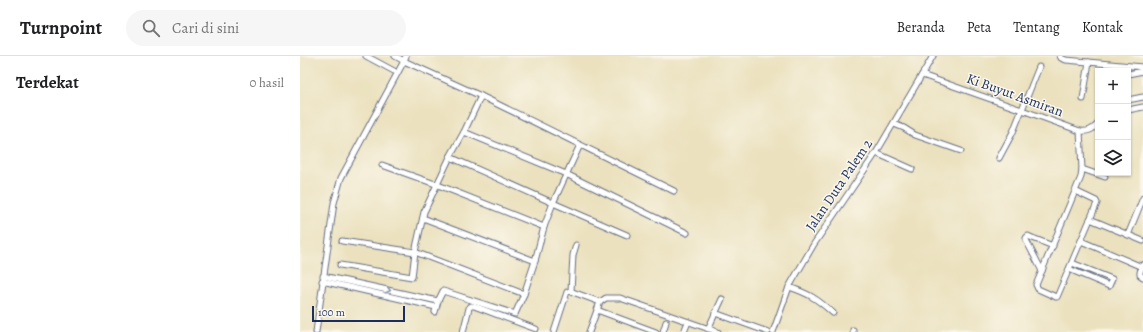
<!DOCTYPE html>
<html lang="id">
<head>
<meta charset="utf-8">
<style>
	:root { --surface:#fff; --page:#f6f6f6; --text:#202124; --muted:#757577; --line:#e0e0e0 }
	body { margin:0; font-family:Alegreya,serif; background:var(--page); color:var(--text) }
	.controls { position:absolute; right:12px; top:12px; display:grid; overflow:hidden; border-radius:0px; box-shadow:0 1px 3px #0004 }
	.controls button { width:36px; height:36px; display:grid; place-items:center; padding:0; border:0; border-bottom:1px solid var(--line); background:var(--surface); color:var(--text); font:20px sans-serif }
	.scale { position:absolute; left:12px; bottom:10px; width:93px; box-sizing:border-box; padding-left:4px; border:2px solid #1b2f5e; border-top:0; font-size:11px; line-height:14px; white-space:nowrap; color:#1b2f5e; -webkit-text-stroke:3px #fbf7ec; paint-order:stroke }
	.list { margin:0; padding:0; list-style:none }
	h2 { display:flex; justify-content:space-between; align-items:center; height:52px; margin:0; padding:0 16px; font-size:17px }
	h2 small { font-size:13px; font-weight:400; color:var(--muted) }
	.icon { flex:none; width:22px; height:22px; fill:none; stroke:currentColor; stroke-width:2; stroke-linecap:round; stroke-linejoin:round }
	.map { position:relative; flex:none; width:843px; height:276px; overflow:hidden }
	header { display:flex; align-items:center; gap:24px; box-sizing:border-box; height:56px; padding:0 20px; background:var(--surface); border-bottom:1px solid var(--line) }
	header strong { font-size:19px }
	nav { display:flex; gap:22px; margin-inline-start:auto; font-size:14px }
	.search { width:280px; height:36px; background:var(--page); display:flex; align-items:center; gap:10px; box-sizing:border-box; padding:0 14px; border-radius:22px; color:var(--muted); font-size:15px }
	main { display:flex }
	aside { flex:1; background:var(--surface) }
	.map>svg:first-child { display:block }
	.lines { fill:none; stroke-linecap:round; stroke-linejoin:round }
	.minor-casing { stroke:#646d80; stroke-width:7 }
	.minor { stroke:#fff; stroke-width:5 }
	.oneway { stroke:#8d97ae }
	.labels { text-anchor:middle; dominant-baseline:central; stroke-width:3; stroke-linejoin:round; paint-order:stroke }
	.street-label { font-size:14px; fill:#1b2f5e; stroke:#fbf7ec }
</style>
</head>
<body>
<header>
<strong>Turnpoint</strong>
<div class="search"><svg class="icon" aria-label="search" viewBox="0 0 24 24"><circle cx="10" cy="10" r="6"/><path d="M15 15l6 6"/></svg>Cari di sini</div>
<nav><a>Beranda</a><a>Peta</a><a>Tentang</a><a>Kontak</a></nav>
</header>
<main>
<aside>
<h2>Terdekat<small>0 hasil</small></h2>
<ul class="list">
</ul>
</aside>
<div class="map">
<svg width="843" height="276" viewBox="0 0 843 276">
	<rect width="100%" height="100%" fill="#fbf7ec"/>
	<filter id="ink" filterUnits="userSpaceOnUse"><feTurbulence type="fractalNoise" baseFrequency=".025" numOctaves="2"/><feDisplacementMap in="SourceGraphic" scale="8" xChannelSelector="R" yChannelSelector="G"/><feConvolveMatrix kernelMatrix="1 2 1 2 8 2 1 2 1" color-interpolation-filters="sRGB"/></filter>
	<filter id="wash" filterUnits="userSpaceOnUse"><feTurbulence type="fractalNoise" baseFrequency=".012" numOctaves="4" result="noise"/><feDisplacementMap in="SourceGraphic" scale="16" xChannelSelector="R" yChannelSelector="G"/><feGaussianBlur stdDeviation="0.9" result="paint"/><feColorMatrix in="noise" values="0 0 0 0 0 0 0 0 0 0 0 0 0 0 0 0 0 1.4 0 .05"/><feComposite in="paint" operator="in"/></filter>
	<g filter="url(#wash)">
		<rect width="100%" height="100%" fill="#ebe1be"/>
	</g>
	<g filter="url(#ink)">
		<g class="lines">
			<g class="minor-casing">
				<g id="minor">
					<polyline points="66,0 94,15"/>
					<polyline points="95,0 104,5 106,0"/>
					<polyline points="760,0 761,2 766,4 843,11"/>
					<polyline points="828,18 843,15"/>
					<path d="M 622,19 L 722,54 L 780,75 C 788,76 792,74 798,68"/>
					<polyline points="783,43 789,6"/>
					<polyline points="828,44 843,41"/>
					<polyline points="828,54 843,51"/>
					<polyline points="594,68 604,72 615,79 661,95"/>
					<polyline points="164,76 266,118 387,177"/>
					<polyline points="576,97 612,113"/>
					<polyline points="150,101 253,147 327,179"/>
					<polyline points="699,102 713,76 739,11"/>
					<polyline points="82,109 138,129 244,171"/>
					<polyline points="782,113 805,121"/>
					<polyline points="775,135 796,145 797,147 757,241 756,241 738,233 736,229 781,121 782,113 780,75"/>
					<polyline points="123,162 235,205"/>
					<polyline points="790,163 843,185"/>
					<polyline points="828,179 843,142"/>
					<polyline points="42,185 115,196 224,238"/>
					<polyline points="781,185 842,211"/>
					<polyline points="40,209 112,221 115,196 124,156 150,101 164,76 181,40"/>
					<polyline points="843,209 840,216 840,219 843,221"/>
					<polyline points="769,213 809,230 812,223 772,207"/>
					<polyline points="742,215 726,184 726,182 728,180 730,181 753,190"/>
					<polyline points="23,220 138,245"/>
					<polyline points="22,225 136,251"/>
					<path d="M 489,231 C 510,238 517,243 533,257"/>
					<polyline points="271,235 273,199 276,189"/>
					<polyline points="297,254 356,276"/>
					<polyline points="135,256 138,245 143,235 215,258 224,238 235,205 244,171 253,147 280,89"/>
					<polyline points="415,257 468,276"/>
					<polyline points="408,273 422,243"/>
					<polyline points="16,276 34,147 41,122 104,5 181,40 374,135"/>
					<polyline points="163,276 169,252 171,250 174,250 236,273"/>
					<polyline points="254,276 267,236 270,235 300,246 306,242 320,242 418,276"/>
					<polyline points="289,276 300,246"/>
					<polyline points="363,276 366,266"/>
					<polyline points="384,276 388,266"/>
					<polyline points="473,276 489,231 514,188 576,97 633,0"/>
					<polyline points="553,276 553,274"/>
				</g>
			</g>
			<use href="#minor" class="minor"/>
		</g>
		<defs><path id="oneway-chevron" d="M-2-3.5L2.5 0L-2 3.5" fill="none" stroke-width="1.6" stroke-linecap="round" stroke-linejoin="round"/></defs>
		<use class="oneway" href="#oneway-chevron" transform="translate(88 234) rotate(12)"/>
	</g>
	<g class="labels">
		<g class="street-label">
			<text transform="translate(715 39) rotate(20)">Ki Buyut Asmiran</text>
			<text transform="translate(539 129) rotate(-56)">Jalan Duta Palem 2</text>
		</g>
	</g>
</svg>
<div class="controls">
<button>+</button>
<button>−</button>
<button><svg class="icon" aria-label="layers" viewBox="0 0 24 24"><path d="M12 4l9 5-9 5-9-5zM3 14l9 5 9-5"/></svg></button>
</div>
<div class="scale">100 m</div>
</div>
</main>
</body>
</html>
